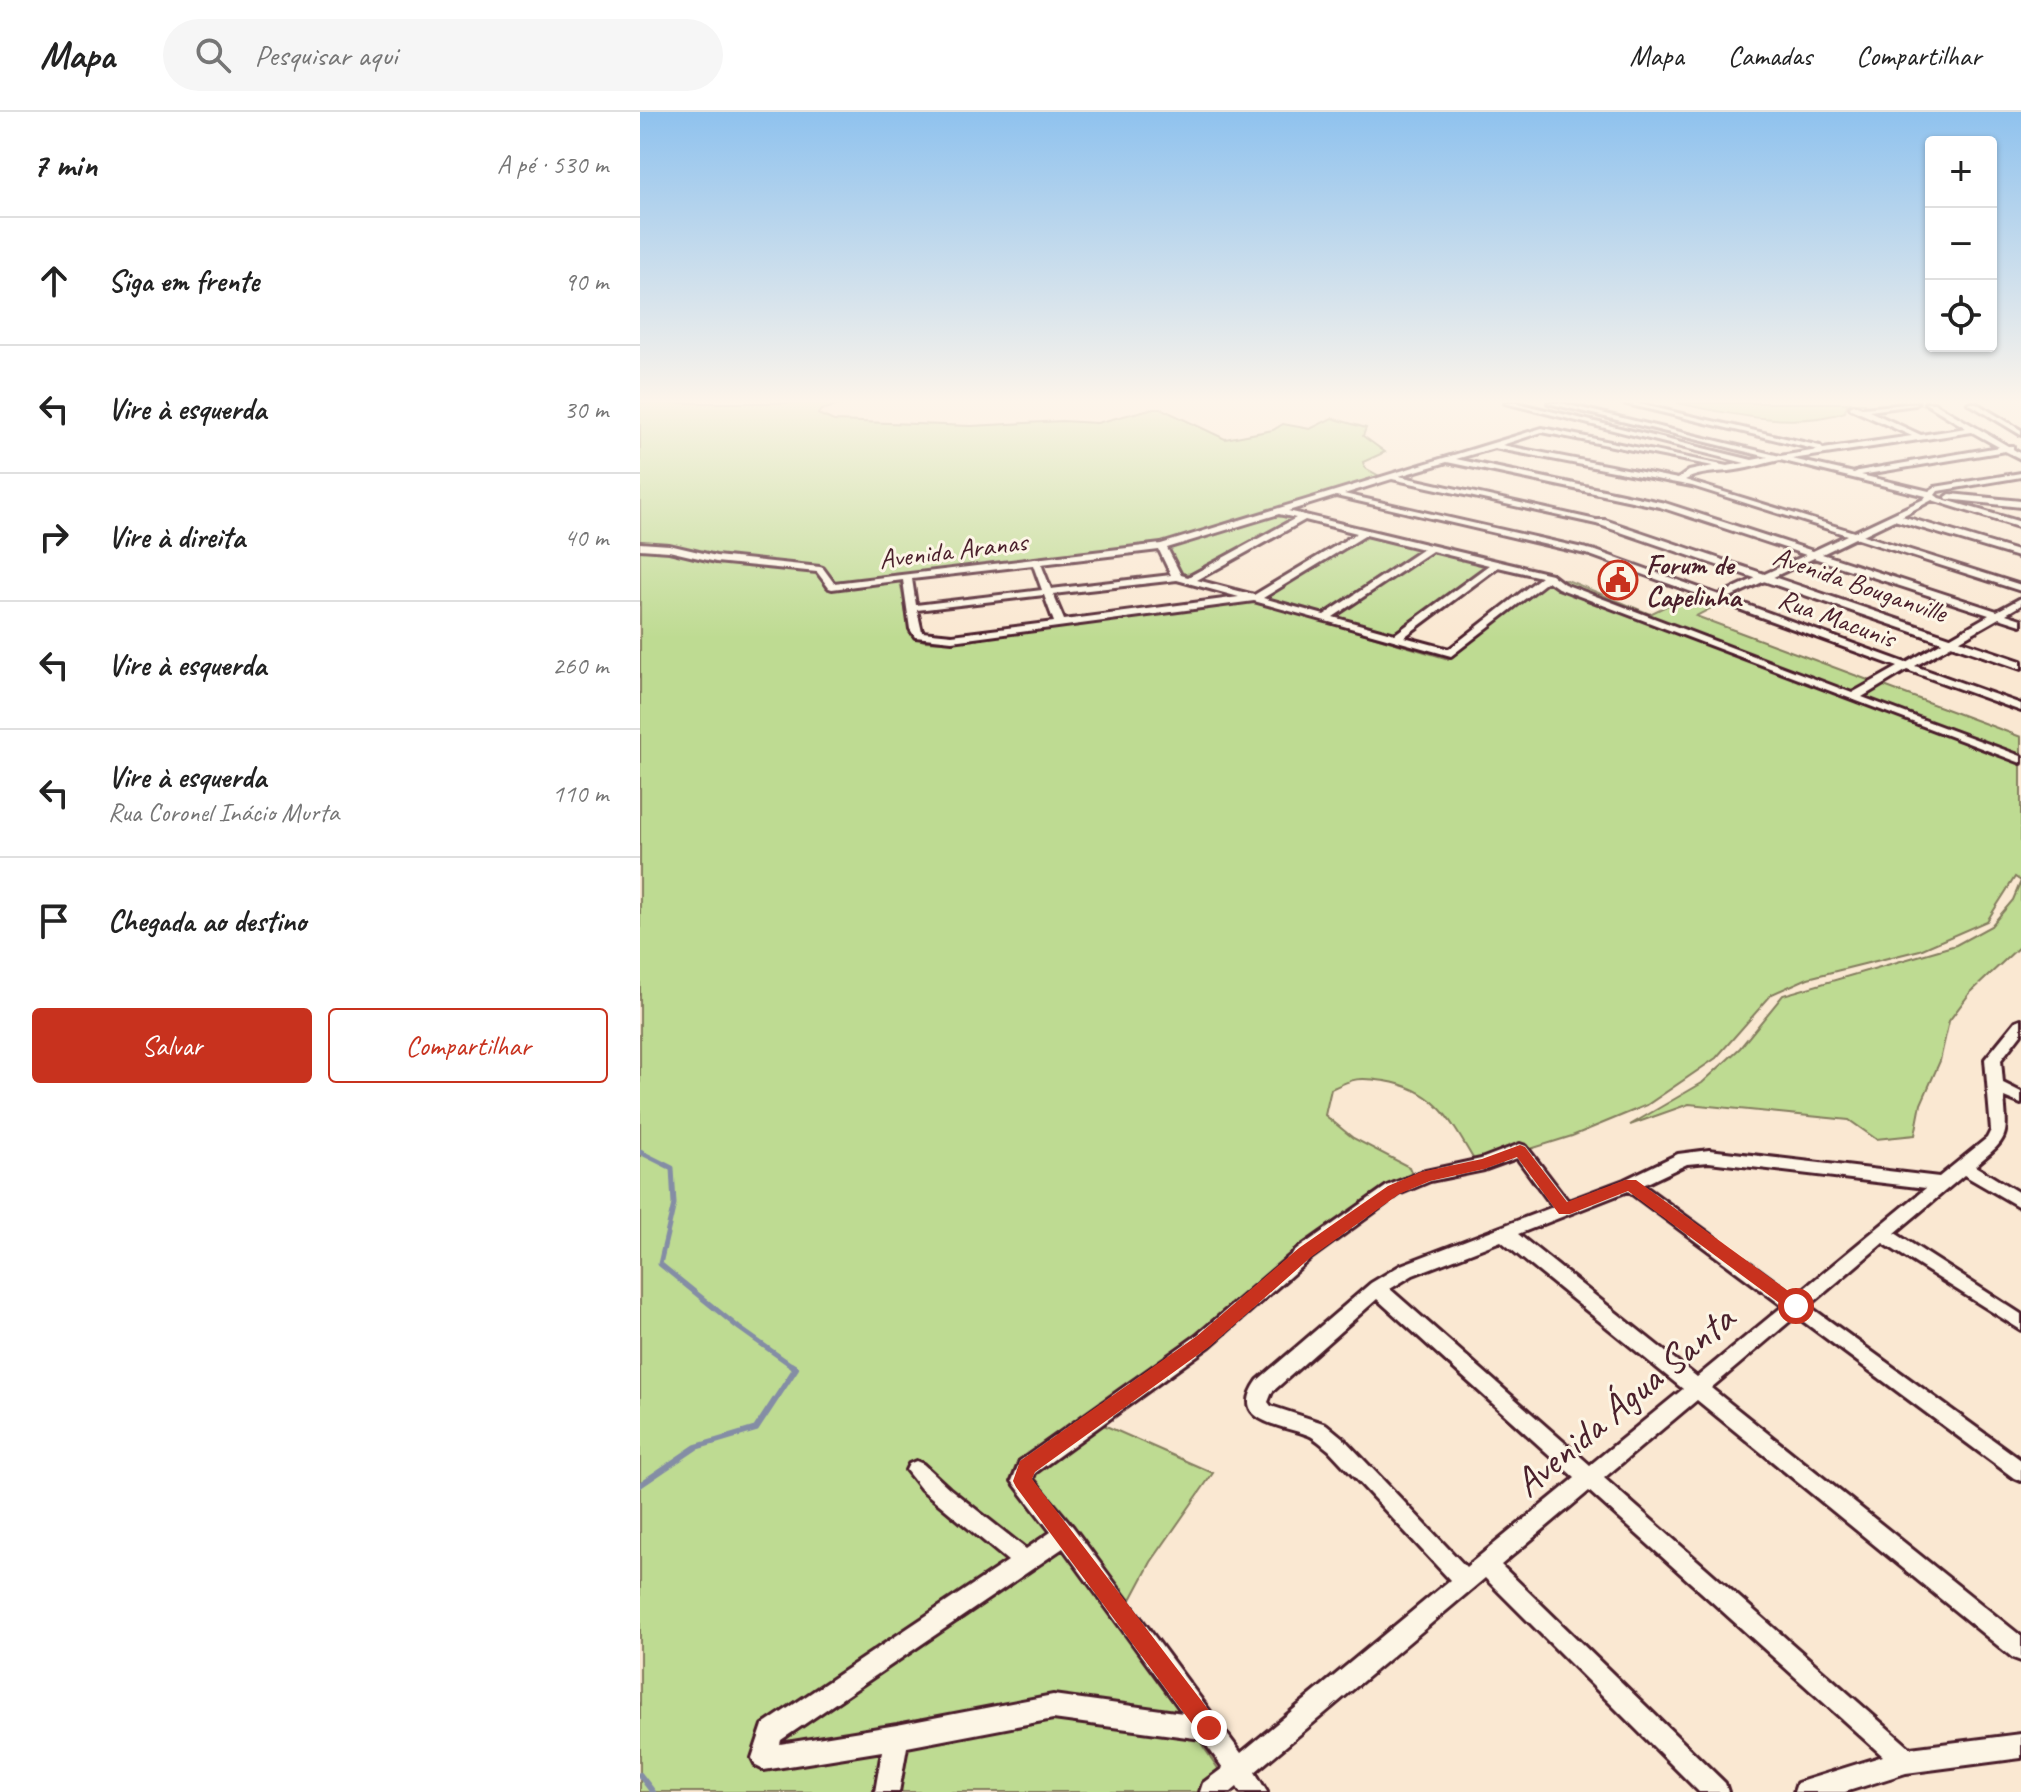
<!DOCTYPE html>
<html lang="pt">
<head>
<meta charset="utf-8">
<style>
	:root { --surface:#fff; --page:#f6f6f6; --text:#222; --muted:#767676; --line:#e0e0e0; --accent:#c8321e }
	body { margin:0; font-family:Caveat,sans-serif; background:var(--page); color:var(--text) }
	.controls { position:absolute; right:24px; top:24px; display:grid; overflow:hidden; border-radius:8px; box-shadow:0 2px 6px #0004 }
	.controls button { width:72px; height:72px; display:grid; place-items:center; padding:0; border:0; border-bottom:2px solid var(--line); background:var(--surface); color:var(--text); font:40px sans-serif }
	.stop { position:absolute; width:24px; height:24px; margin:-18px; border:6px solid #c8321e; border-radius:50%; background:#fff }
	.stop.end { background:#c8321e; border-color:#fff; box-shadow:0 2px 8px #0008 }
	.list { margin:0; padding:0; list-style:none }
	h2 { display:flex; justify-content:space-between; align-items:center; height:104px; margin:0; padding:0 32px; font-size:34px }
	h2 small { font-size:26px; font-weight:400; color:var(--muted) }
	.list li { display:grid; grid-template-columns:52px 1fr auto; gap:24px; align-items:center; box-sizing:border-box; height:128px; padding:0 32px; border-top:2px solid var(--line) }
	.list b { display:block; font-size:30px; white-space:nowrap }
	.list p { margin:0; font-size:26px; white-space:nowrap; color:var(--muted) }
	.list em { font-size:26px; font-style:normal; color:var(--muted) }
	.actions { display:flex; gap:16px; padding:24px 32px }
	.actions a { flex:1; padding:18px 0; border:2px solid var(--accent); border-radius:8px; text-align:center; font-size:28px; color:var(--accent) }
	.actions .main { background:var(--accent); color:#fff }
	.icon { flex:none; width:44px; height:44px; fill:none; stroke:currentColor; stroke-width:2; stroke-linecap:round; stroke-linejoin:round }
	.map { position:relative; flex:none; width:1381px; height:1680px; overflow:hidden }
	header { display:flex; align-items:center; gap:48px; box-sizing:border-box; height:112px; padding:0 40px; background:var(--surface); border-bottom:2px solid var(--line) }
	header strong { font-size:38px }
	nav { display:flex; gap:44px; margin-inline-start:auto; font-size:28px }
	.search { width:560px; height:72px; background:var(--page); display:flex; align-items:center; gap:20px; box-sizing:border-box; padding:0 28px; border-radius:44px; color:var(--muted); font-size:30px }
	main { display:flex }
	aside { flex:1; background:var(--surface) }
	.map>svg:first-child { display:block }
	.green { fill:#bedb92; stroke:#847d5e; stroke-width:2 }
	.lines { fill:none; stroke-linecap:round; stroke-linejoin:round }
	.stream-far1 { stroke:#848da5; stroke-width:5 }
	.stream { stroke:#848da5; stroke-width:6 }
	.minor-casing { stroke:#4a1f2b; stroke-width:6 }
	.tertiary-casing { stroke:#4a1f2b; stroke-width:6 }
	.minor { fill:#fcf5e5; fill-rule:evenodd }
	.tertiary { fill:#fcf5e5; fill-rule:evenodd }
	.route { fill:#c8321e }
	.labels { text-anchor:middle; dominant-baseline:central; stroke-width:6; stroke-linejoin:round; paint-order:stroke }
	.far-street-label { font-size:28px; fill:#4a1f2b; stroke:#fcf5e5 }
	.far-poi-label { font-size:28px; font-weight:bold; fill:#4a1f2b; stroke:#fcf5e5; text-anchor:start }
	.near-street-label { font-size:40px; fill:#4a1f2b; stroke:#fcf5e5 }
</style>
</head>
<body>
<header>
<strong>Mapa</strong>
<div class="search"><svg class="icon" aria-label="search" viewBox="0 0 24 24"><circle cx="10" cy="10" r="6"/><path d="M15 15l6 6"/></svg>Pesquisar aqui</div>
<nav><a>Mapa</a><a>Camadas</a><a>Compartilhar</a></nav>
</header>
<main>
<aside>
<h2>7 min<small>A pé · 530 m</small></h2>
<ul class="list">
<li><svg class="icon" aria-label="ahead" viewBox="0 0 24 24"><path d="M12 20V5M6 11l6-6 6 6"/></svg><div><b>Siga em frente</b></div><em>90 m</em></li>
<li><svg class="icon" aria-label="left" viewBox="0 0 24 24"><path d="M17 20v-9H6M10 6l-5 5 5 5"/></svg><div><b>Vire à esquerda</b></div><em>30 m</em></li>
<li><svg class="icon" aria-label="right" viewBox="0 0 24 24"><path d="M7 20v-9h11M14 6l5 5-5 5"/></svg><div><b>Vire à direita</b></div><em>40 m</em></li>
<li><svg class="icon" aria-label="left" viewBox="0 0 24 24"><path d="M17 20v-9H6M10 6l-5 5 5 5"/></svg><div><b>Vire à esquerda</b></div><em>260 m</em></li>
<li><svg class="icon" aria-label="left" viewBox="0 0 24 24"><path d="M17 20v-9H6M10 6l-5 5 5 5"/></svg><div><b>Vire à esquerda</b><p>Rua Coronel Inácio Murta</p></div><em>110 m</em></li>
<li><svg class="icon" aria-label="arrive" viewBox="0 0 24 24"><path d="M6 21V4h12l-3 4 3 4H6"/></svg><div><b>Chegada ao destino</b></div></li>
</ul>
<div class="actions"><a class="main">Salvar</a><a>Compartilhar</a></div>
</aside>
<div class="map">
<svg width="1381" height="1680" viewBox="0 0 1381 1680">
	<rect width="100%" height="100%" fill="#fae8d2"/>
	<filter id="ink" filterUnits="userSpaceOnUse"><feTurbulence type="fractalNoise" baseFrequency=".0125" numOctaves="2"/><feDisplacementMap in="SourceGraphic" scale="16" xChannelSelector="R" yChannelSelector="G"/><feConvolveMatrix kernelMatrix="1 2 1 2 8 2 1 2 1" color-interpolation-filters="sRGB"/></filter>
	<g filter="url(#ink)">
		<g class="green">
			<path d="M 0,291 L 206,291 L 181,298 L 178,302 L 194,309 L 331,314 L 422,309 L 457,311 L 510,297 L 522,297 L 585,327 L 633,318 L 643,312 L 670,317 L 692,306 L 726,316 L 723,324 L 745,340 L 723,350 L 725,356 L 743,366 L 521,434 L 185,473 L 186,476 L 260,469 L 270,523 L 284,529 L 306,530 L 615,489 L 808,547 L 906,469 L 927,468 L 1010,502 L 1055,480 L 1083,490 L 1056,504 L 1381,625 L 1381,833 L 1330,881 L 1309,909 L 1300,949 L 1281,992 L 1275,1023 L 1236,1027 L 1209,1008 L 1049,992 L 990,1013 L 1062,971 L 1100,936 L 1143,883 L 1316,833 L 1351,814 L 1373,788 L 1381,769 L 1375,765 L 1347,809 L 1280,838 L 1168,866 L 1132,882 L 1076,946 L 1007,993 L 932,1024 L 858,1047 L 834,1048 C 810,1007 795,977 745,969 C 719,965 714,966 691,977 L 685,1003 L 713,1026 L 769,1055 L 776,1071 L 711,1101 L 596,1200 L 450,1307 L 573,1361 L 511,1450 L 479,1510 L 594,1680 L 0,1680 Z"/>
			<path d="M 1037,291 L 1226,291 L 1207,292 L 1205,300 C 1154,317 1089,302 1037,291 Z"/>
			<polygon points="634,404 653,406 555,462 540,461 528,438 530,435"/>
			<polygon points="723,425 737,425 780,437 686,500 672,500 627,486 626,484"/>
			<polygon points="790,440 845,452 848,455 755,521 694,506"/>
		</g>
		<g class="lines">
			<polyline class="stream-far1" points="0,1040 32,1056 34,1092 20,1152 99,1216 154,1255"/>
			<g class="stream">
				<polyline points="0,1373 56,1335 116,1317 156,1256 151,1253"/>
				<polyline points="0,1663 13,1680"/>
			</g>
			<g class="minor-casing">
				<g id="minor">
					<path d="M 865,291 L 877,291 L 1112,348 L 1128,345 L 908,291 L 920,291 L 1140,344 L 1178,338 L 983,291 L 995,291 L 1180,334 L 1183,337 L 1272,324 L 1211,297 L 1210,295 L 1214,293 L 1222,296 L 1278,291 L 1275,293 L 1229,299 L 1281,323 L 1326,316 L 1285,291 L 1294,291 L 1368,334 L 1373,334 L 1373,337 L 1381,342 L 1381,347 L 1365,339 L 1221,363 L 1289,379 L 1295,375 L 1381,361 L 1381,365 L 1298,379 L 1295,383 L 1299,386 L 1381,410 L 1381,416 L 1292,388 L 1262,404 L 1381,440 L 1381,446 L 1254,408 L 1223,423 L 1381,473 L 1381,479 L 1215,426 L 1182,442 L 1357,499 L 1381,486 L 1381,493 L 1366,502 L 1381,507 L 1381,513 L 1359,506 L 1275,554 L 1381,592 L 1381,599 L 1267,558 L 1222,585 L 1381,644 L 1381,651 L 918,476 L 908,469 L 811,544 L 614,489 L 312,529 L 275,525 L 270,517 L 263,468 L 192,477 L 189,476 L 177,460 L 76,450 L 29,439 L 0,437 L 0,431 L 29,433 L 76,444 L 180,455 L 183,456 L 194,471 L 521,432 L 902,316 L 1087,354 L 1105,351 ZM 902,320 L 1073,354 L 1049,359 L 1038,367 L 862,333 ZM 1332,320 L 1359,335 L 1218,359 L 1214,361 L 1152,347 ZM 854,336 L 1052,374 L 1207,423 L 1173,439 L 1025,391 L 816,347 ZM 1140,348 L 1286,384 L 1284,387 L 1214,420 L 1045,368 C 1062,359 1077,361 1096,358 C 1111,356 1125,351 1140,348 ZM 807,350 L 1020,395 L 1166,443 L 1079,483 L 956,439 L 704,382 L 752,367 L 961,413 L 965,410 L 759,364 ZM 696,384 L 950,443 L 1258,555 L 1212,581 L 924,472 L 911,462 L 648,399 ZM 639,402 L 656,406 L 548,465 L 541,463 L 527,436 ZM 665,408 L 717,421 L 614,483 L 557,468 ZM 726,423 L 783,437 L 684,503 L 623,486 ZM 519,438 L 531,463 L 411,477 L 401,452 ZM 792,439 L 849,453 L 755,522 L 693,505 ZM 1174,446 L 1349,503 L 1266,551 L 1088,486 ZM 393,453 L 402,478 L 276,493 L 272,467 ZM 858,455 L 901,465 L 809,537 L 764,525 ZM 537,468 L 599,485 L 424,508 L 413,482 ZM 404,483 L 414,510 L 312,523 L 282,520 L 277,498 Z"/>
					<polygon points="1328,291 1336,291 1381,318 1381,323"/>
					<polygon points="1310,382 1381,389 1381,395 1307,387 1306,385"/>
					<path d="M 1381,907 L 1381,922 L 1361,948 L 1363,971 L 1381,980 L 1381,992 L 1364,985 C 1368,1028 1368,1026 1335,1054 L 1381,1082 L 1381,1096 L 1324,1063 L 1255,1121 L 1381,1202 L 1381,1218 L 1243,1131 L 1169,1194 L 1381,1348 L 1381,1369 L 1374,1366 L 1156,1204 L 1071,1276 L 1381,1524 L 1381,1549 L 1373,1546 L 1057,1288 L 964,1366 L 1270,1636 L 1381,1622 L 1381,1646 L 1266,1661 L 1205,1680 L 1154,1680 L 1157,1671 L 1166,1668 L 1243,1644 L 949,1379 L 861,1453 L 1085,1671 L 1088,1680 L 1059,1680 L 845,1466 L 615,1660 L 627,1680 L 600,1680 L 597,1675 L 591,1680 L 560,1680 L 563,1671 L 583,1656 L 562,1627 L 413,1607 L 267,1635 L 259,1680 L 235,1680 L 242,1639 L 124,1658 L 116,1654 L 112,1646 L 123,1613 L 368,1449 L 281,1377 L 266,1358 L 269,1352 L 276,1349 L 283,1352 L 309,1376 L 386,1437 L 411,1420 L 372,1369 L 380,1349 L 556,1224 L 659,1136 L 747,1074 L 781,1060 L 841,1047 L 880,1032 L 886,1034 L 928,1089 L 984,1068 L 1038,1042 L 1069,1038 L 1299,1065 L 1347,1026 L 1351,1018 L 1345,947 L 1376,909 ZM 877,1046 L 913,1095 L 761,1153 L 731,1171 L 618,1268 C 588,1310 640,1312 668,1323 C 676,1326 682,1333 689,1338 L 810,1468 L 601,1641 L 433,1415 L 393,1367 L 395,1361 L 570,1234 L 671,1146 L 759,1082 L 790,1069 L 844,1058 ZM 1069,1050 L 1286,1076 L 1155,1184 L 1003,1073 L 1047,1052 ZM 988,1079 L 1143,1194 L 1057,1265 L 878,1122 ZM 861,1129 L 1043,1277 L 950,1353 L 750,1177 L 773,1163 ZM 737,1187 L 935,1366 L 826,1455 L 703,1326 L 686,1312 L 631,1294 L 628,1290 L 632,1280 ZM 423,1436 L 543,1601 L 413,1583 L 257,1613 L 140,1632 L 141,1628 Z"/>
				</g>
			</g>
			<g class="tertiary-casing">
				<polygon id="tertiary" points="957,408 965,408 1381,549 1381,557 957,412"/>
			</g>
			<use href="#minor" class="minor"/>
			<use href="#tertiary" class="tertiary"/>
		</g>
	</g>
	<linearGradient id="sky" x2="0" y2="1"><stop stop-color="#8fc2ee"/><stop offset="0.55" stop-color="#fdf5eb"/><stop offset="1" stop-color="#fdf5eb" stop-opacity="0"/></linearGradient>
	<rect width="1381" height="526" fill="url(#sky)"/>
	<polygon class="route" points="880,1033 885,1035 927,1090 985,1068 996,1068 1162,1189 1164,1194 1162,1199 1150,1199 988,1079 930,1102 919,1102 877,1045 844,1057 790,1069 759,1082 671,1145 570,1234 395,1360 392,1367 577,1609 580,1616 577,1624 569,1627 561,1624 376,1375 373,1369 380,1349 557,1224 659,1136 748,1074 781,1060 842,1047"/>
	<defs>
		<g id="civic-ring" transform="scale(2)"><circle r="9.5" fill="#fcf5e5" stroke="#c8321e" stroke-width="1.5"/><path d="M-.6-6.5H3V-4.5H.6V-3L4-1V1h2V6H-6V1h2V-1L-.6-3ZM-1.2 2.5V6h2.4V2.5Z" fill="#c8321e"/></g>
	</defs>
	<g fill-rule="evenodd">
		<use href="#civic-ring" x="978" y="468"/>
	</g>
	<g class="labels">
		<g class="far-street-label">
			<text transform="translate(313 438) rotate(-7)">Avenida Aranas</text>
			<text transform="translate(1220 472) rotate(19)">Avenida Bouganville</text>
			<text transform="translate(1197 506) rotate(20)">Rua Macunis</text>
		</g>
		<g class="far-poi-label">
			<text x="1006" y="452">Forum de<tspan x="1006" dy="32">Capelinha</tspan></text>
		</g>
		<g class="near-street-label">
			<text transform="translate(984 1289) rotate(-40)">Avenida Água Santa</text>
		</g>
	</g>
</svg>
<div class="controls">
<button>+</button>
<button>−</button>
<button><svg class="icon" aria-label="locate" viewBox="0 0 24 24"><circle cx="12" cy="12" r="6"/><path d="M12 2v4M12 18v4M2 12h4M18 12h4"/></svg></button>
</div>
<div class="stop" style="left:1156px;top:1194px"></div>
<div class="stop end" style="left:569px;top:1616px"></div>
</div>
</main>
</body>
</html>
